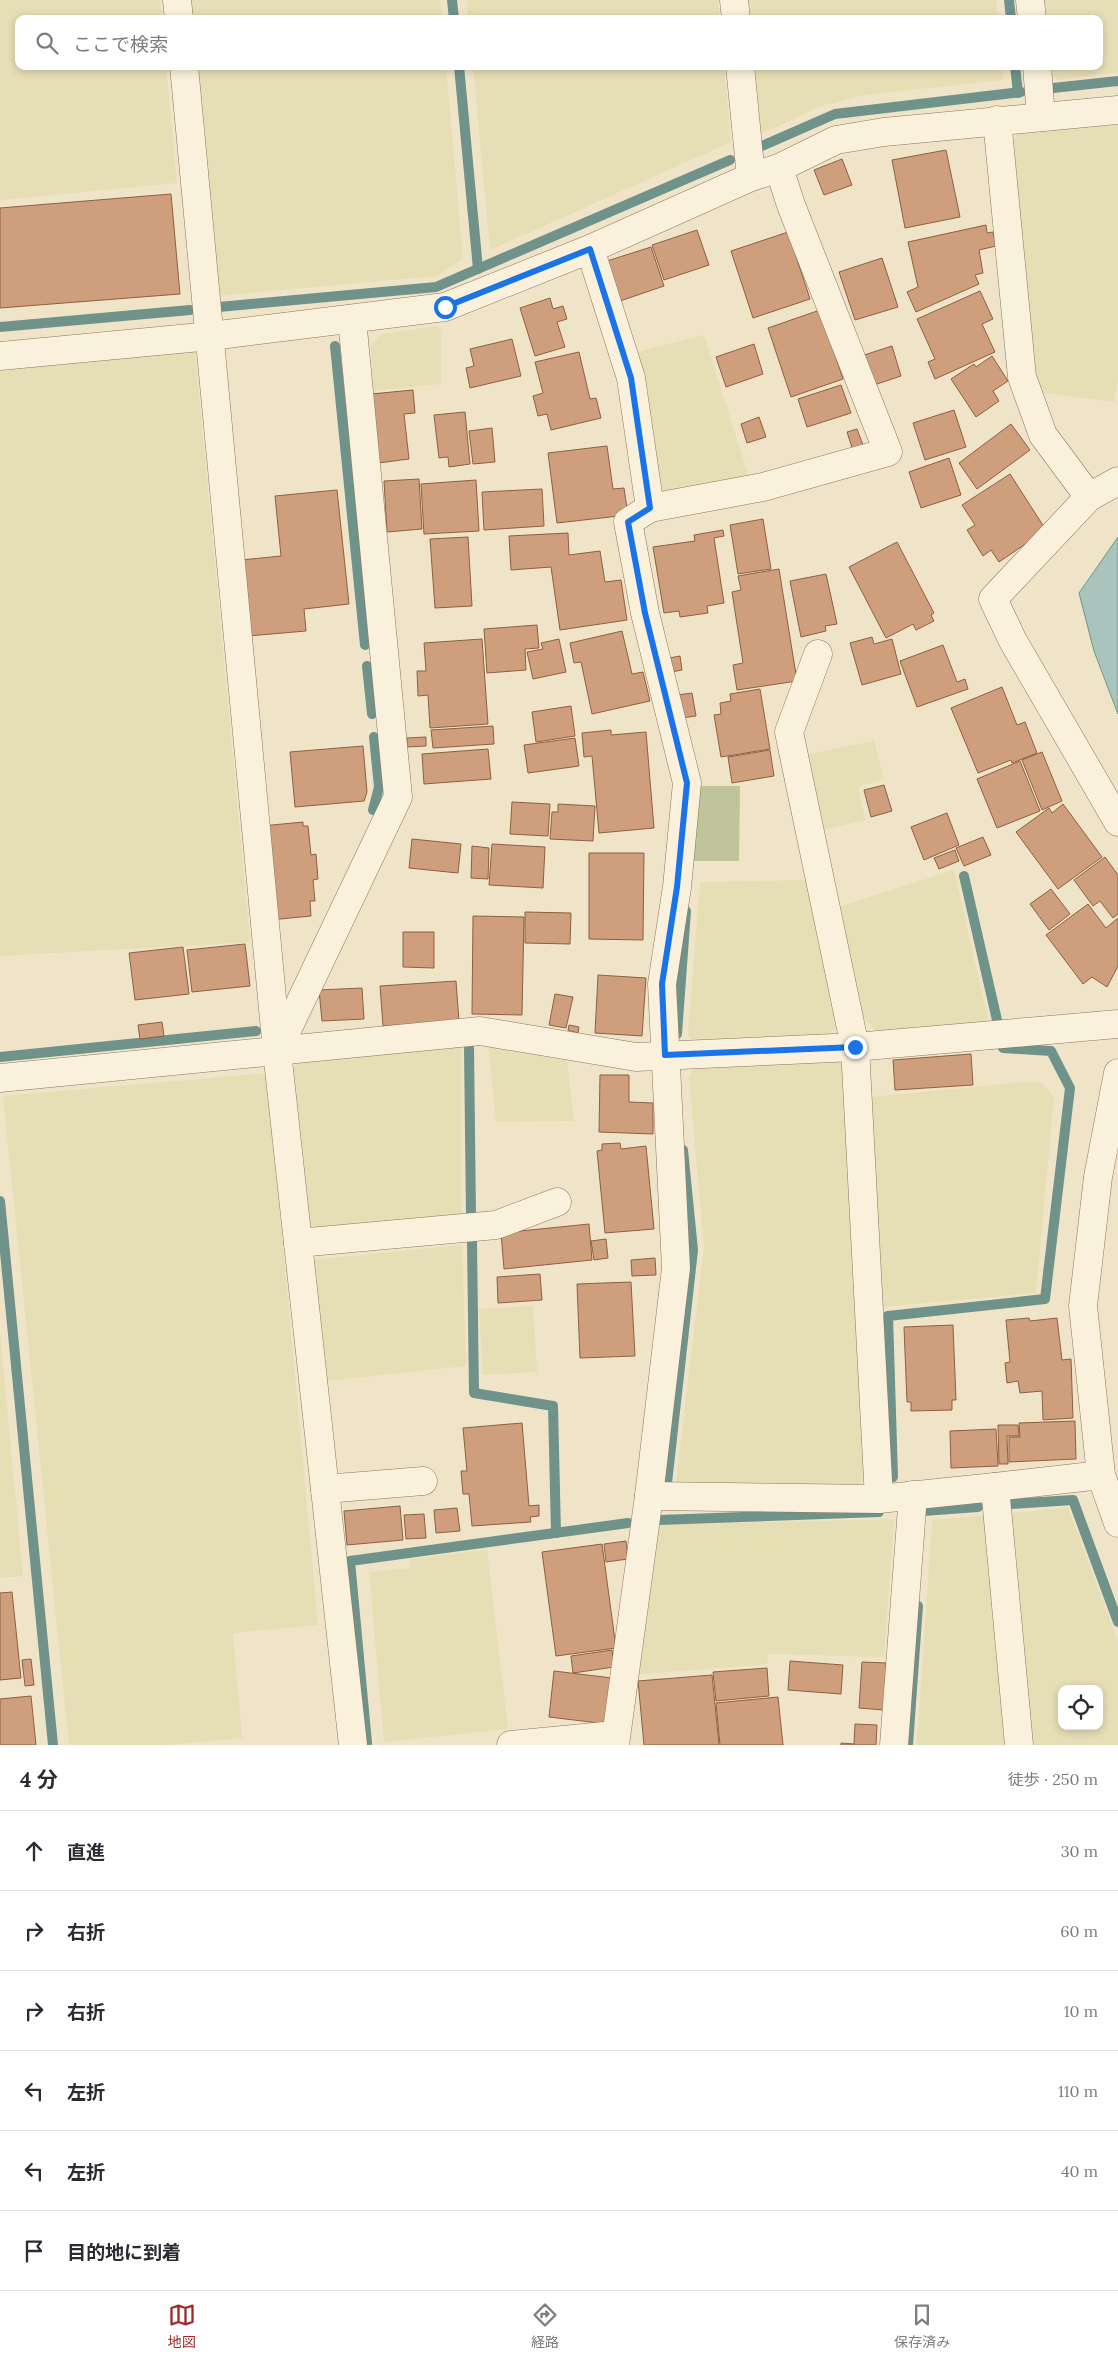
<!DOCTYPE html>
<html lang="ja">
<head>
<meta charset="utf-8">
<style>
	:root { --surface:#fff; --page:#f2f2f3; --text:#2b2b33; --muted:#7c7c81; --line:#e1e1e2; --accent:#9e2a2b }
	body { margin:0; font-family:Lora,"Noto Sans JP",serif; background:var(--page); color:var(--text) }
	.controls { position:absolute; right:15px; bottom:15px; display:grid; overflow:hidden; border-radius:10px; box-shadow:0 2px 8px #0003 }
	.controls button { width:45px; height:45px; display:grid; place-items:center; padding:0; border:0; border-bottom:1px solid var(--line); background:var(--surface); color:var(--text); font:25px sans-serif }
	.stop { position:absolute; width:15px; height:15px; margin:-11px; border:4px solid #1a73e8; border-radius:50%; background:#fff }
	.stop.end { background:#1a73e8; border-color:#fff; box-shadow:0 1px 5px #0008 }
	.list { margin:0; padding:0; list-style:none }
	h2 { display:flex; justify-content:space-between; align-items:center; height:65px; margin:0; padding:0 20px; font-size:21px }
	h2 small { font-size:16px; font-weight:400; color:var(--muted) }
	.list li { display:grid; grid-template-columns:32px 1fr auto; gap:15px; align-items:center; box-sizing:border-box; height:80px; padding:0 20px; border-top:1px solid var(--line) }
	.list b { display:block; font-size:19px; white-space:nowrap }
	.list em { font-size:16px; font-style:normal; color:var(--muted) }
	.icon { flex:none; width:28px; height:28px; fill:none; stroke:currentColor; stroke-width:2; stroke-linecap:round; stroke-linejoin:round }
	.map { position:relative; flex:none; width:1118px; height:1745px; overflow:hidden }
	.search { position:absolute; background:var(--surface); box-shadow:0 2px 8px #0003; left:15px; right:15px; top:15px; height:55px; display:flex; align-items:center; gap:12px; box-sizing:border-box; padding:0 18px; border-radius:10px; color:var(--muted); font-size:19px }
	.sheet { height:545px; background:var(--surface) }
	nav { display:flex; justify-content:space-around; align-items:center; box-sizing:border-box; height:70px; border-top:1px solid var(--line); background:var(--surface); font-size:14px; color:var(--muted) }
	nav a { display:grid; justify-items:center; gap:2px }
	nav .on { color:var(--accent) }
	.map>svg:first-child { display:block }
	.farmland { fill:#e6deb5; fill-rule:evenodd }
	.cemetery { fill:#bfc49a }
	.water { fill:#a9c4bc; stroke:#6f938a }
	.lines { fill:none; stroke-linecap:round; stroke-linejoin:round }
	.stream { stroke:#6f938a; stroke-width:10 }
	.building { fill:#cf9f7d; stroke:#8d5f41 }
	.minor-casing { stroke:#8d765c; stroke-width:29 }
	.minor { stroke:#faf1dc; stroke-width:28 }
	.route { stroke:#1a73e8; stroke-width:6 }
</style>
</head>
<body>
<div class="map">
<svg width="1118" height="1745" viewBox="0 0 1118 1745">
	<rect width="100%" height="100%" fill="#f0e4c8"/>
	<g class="farmland">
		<polygon points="0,0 160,0 162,19 19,19 19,66 166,66 177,183 0,200"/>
		<polygon points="186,0 440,0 442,19 187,19"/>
		<polygon points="467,0 718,0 719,19 468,19"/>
		<polygon points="746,0 996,0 998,19 748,19"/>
		<polygon points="1042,0 1118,0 1118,72 1059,80 1049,74 1048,66 1099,66 1099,19 1044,19"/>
		<polygon points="192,66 446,66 463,259 436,276 214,296"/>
		<polygon points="473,66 724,66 731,142 490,250"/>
		<polygon points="752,66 1002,66 1003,80 864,95 817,108 759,135"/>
		<polygon points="1118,125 1118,380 1114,402 1038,392 1011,146 1018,132"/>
		<polygon points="437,326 441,333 441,384 373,391 371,346 382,334"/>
		<polygon points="704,335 750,481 671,495 654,490 633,353"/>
		<polygon points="195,351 250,942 0,956 0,371"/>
		<polygon points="874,741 884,779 858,787 865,820 823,830 804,755"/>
		<polygon points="954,870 989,1024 878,1033 859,1012 835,908"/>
		<polygon points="807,880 840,1025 821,1039 694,1043 688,1035 700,882"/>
		<polygon points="461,1044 461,1217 318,1232 308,1224 291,1072 300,1059"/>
		<polygon points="488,1044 567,1061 574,1121 496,1122"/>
		<polygon points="836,1059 847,1071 867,1478 854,1487 683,1489 676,1482 704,1247 689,1078 693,1067"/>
		<polygon points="267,1073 318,1625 233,1633 242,1738 169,1745 69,1745 3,1096"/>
		<polygon points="1024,1082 1042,1083 1054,1097 1036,1293 881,1307 871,1097"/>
		<polygon points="462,1245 466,1366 326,1381 312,1260"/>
		<polygon points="533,1306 537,1372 483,1375 479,1309"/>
		<polygon points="0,1333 23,1576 0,1578"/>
		<path d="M 1068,1507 L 1118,1642 L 1118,1745 L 1028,1745 L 1006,1514 ZM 1062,1689 L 1099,1689 L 1099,1726 L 1062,1726 Z"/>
		<polygon points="987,1515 1009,1745 917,1745 932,1520"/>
		<polygon points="894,1519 884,1657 768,1654 767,1664 632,1675 657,1525"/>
		<polygon points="487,1550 508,1729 384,1742 369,1572 410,1568 409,1559"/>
	</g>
	<polygon class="cemetery" points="697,786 740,786 739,861 692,861"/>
	<polygon class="water" points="1118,537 1118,714 1094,651 1079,593"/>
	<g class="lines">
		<g class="stream">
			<polyline points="452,0 454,19"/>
			<polyline points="1009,0 1011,19"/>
			<polyline points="459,66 478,269"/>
			<polyline points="1015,66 1018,93"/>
			<polyline points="1053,88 1118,81"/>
			<polyline points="762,146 835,114 1021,92"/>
			<polyline points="219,307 436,287 730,160"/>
			<polyline points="0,327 190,310"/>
			<polyline points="335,346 365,645"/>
			<polyline points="367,666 372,714"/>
			<polyline points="373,810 379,787 374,737"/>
			<polyline points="964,876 997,1020"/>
			<polyline points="677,1034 686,911"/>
			<polyline points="469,1048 471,1216"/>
			<polyline points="0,1057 256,1031"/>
			<polyline points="0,1201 53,1745"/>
			<polyline points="472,1241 474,1393 553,1406 556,1533"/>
			<polyline points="893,1477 888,1316 1045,1299 1070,1088 1051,1051 1003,1048"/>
			<polyline points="667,1483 693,1250 683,1150"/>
			<polyline points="1010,1504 1073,1500 1118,1622"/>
			<polyline points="923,1511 978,1507"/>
			<polyline points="659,1520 879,1512"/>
			<polyline points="367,1743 350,1561 628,1523"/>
			<polyline points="908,1745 918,1606"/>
		</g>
	</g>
	<g class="building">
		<polygon points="946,150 960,217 905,228 892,160"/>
		<polygon points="842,159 852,185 824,195 814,170"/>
		<polygon points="171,194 180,294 0,308 0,208"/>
		<polygon points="986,225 987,233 993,232 996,246 979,250 983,273 975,275 979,284 916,312 907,292 918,287 908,242"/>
		<polygon points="697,230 709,265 664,280 652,245"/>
		<polygon points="788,232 810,299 753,318 731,251"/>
		<polygon points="651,247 664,286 620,301 607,261"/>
		<polygon points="882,258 898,307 855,320 839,272"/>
		<polygon points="980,291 993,319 982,324 995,352 935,379 928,362 935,359 917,319"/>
		<polygon points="550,298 553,309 563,306 567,319 557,322 565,347 535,356 520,308"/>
		<polygon points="820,310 843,379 791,397 768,328"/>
		<polygon points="512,339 521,376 470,388 466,368 474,366 470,349"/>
		<polygon points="754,344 763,374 726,387 716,357"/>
		<polygon points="892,346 901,376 871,386 861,356"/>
		<polygon points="579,352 590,399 596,398 601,418 551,430 547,414 538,416 533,396 543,393 535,362"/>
		<polygon points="992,356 1008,381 993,391 999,401 976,417 951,379 974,364 976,367"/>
		<polygon points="841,385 851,413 807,427 798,399"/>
		<polygon points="413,390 415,413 404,414 409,459 378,463 371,394"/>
		<polygon points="954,410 966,447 925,460 913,423"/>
		<polygon points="465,412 470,464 449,467 448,457 439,458 434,415"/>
		<polygon points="759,417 766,437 747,443 741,424"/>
		<polygon points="1011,424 1030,450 977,489 959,463"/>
		<polygon points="492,428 495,462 473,464 469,431"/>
		<polygon points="857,429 866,453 855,457 847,432"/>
		<polygon points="607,446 613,489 624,488 628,515 557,523 548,453"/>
		<polygon points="949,458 961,495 921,508 909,472"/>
		<polygon points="1010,474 1046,530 999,562 991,550 983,556 967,530 975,525 962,505"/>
		<polygon points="419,479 422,529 387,532 384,481"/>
		<polygon points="476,480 479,531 424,534 421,484"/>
		<polygon points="542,489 544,526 484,530 482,492"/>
		<polygon points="337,490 349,604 304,609 306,631 248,636 241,560 281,556 275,496"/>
		<polygon points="763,519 771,569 738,574 730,525"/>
		<polygon points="723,530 724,536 714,538 724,603 707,606 708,613 680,617 679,611 664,613 653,547 695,541 694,535"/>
		<polygon points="568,533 569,555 600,551 605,582 621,580 627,620 560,630 551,567 511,570 509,536"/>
		<polygon points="468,537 472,606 435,608 430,539"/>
		<polygon points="897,542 934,613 931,615 934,621 916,630 913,624 886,638 849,567"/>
		<polygon points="779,569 797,681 737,690 733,665 743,663 732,592 741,590 738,576"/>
		<polygon points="826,574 837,624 825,626 826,631 801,637 790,581"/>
		<polygon points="537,625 539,648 525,649 526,670 487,673 484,629"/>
		<polygon points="622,631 632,674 643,672 650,701 592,714 581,662 574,663 570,643"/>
		<polygon points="872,637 874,644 892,639 901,674 862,685 850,643"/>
		<polygon points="482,639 488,724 430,728 428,695 418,696 417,671 426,671 424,643"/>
		<polygon points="559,639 566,672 533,679 527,652 543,649 541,643"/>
		<polygon points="943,645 957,682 965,679 968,689 917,707 900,661"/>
		<polygon points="680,656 682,670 666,673 664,659"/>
		<polygon points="1002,687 1017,725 1025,722 1037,753 1012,763 1011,760 978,773 951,708"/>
		<polygon points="760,689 770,749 721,757 714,715 721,714 720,703 731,701 730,694"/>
		<polygon points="692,693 696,716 681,718 677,695"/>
		<polygon points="571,706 575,736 536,742 532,712"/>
		<polygon points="493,726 494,744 433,748 431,730"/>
		<polygon points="611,730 611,735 646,732 654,828 599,833 592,756 584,757 582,733"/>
		<polygon points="426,737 426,746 407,747 407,738"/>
		<polygon points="575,738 579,766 528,773 524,745"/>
		<polygon points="363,746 367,792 364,801 295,807 290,752"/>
		<polygon points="488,749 491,779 424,784 422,754"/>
		<polygon points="770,750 774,776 732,783 728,757"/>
		<polygon points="1042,752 1062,801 1042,810 1022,760"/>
		<polygon points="1020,761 1040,811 997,828 977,779"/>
		<polygon points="884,785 892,811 871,817 864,790"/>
		<polygon points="512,802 550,804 548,836 510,834"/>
		<polygon points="558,804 595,806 593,841 550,839 552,812 558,812"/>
		<polygon points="1063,804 1102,857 1058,889 1016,832 1049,808 1052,813"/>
		<polygon points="947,813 959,845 924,860 911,827"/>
		<polygon points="303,822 303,826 308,826 311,855 316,854 318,879 313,880 315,901 310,901 311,916 270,920 262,826"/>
		<polygon points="983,837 991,855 964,866 956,848"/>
		<polygon points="412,839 461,844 458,873 409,868"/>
		<polygon points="492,844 545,847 543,888 489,885"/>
		<polygon points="472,846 489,848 488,879 471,878"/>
		<polygon points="955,850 959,861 939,869 934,858"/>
		<polygon points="589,853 644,853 643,940 589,939"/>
		<polygon points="1105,857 1118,875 1118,914 1113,918 1100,901 1093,906 1074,880"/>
		<polygon points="1051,889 1070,914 1049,930 1030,904"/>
		<polygon points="1088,904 1106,928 1118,918 1118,966 1107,987 1092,977 1083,984 1046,935"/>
		<polygon points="525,912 571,913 570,944 525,943"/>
		<polygon points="473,916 524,917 522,1015 472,1014"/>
		<polygon points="403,932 434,932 434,968 403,967"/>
		<polygon points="245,944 250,986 192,992 187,950"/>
		<polygon points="183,947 189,994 135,1000 129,953"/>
		<polygon points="598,975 646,978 642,1036 595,1033"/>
		<polygon points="456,981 459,1021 383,1026 380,986"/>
		<polygon points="362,988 364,1019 322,1021 319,990"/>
		<polygon points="555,994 573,997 566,1028 549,1025"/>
		<polygon points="162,1022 164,1036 140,1039 138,1025"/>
		<polygon points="569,1025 579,1027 578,1033 568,1030"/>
		<polygon points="971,1054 973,1085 895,1090 893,1060"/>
		<polygon points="600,1075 629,1075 629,1102 653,1103 653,1134 599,1132"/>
		<polygon points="620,1143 621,1149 646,1146 654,1229 605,1233 597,1151 602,1150 602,1144"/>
		<polygon points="589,1224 592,1260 504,1269 501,1233"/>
		<polygon points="606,1239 608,1258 594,1260 591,1241"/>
		<polygon points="655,1258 656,1275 632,1276 631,1260"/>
		<polygon points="540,1274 542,1300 498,1303 497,1277"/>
		<polygon points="631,1282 635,1356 580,1358 577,1284"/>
		<polygon points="1029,1318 1030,1321 1057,1318 1062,1360 1071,1359 1073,1418 1043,1420 1042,1391 1020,1393 1018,1381 1007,1383 1005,1363 1010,1362 1006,1320"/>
		<polygon points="953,1325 956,1400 952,1400 952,1410 911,1411 911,1402 907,1402 904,1327"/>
		<polygon points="1075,1421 1076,1459 1009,1462 1009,1437 1020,1437 1019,1423"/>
		<polygon points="522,1423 529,1506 539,1505 539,1516 530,1517 531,1522 472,1526 469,1494 463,1494 461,1471 467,1471 463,1428"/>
		<polygon points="998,1425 1018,1425 1019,1436 1007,1436 1008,1464 999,1464"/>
		<polygon points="996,1429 998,1466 951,1468 950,1431"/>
		<polygon points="400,1506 403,1540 347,1545 344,1511"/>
		<polygon points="457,1508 460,1531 436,1533 434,1510"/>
		<polygon points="424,1514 426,1538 406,1539 404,1515"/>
		<polygon points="626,1541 628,1559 606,1562 604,1544"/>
		<polygon points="602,1544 616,1648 556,1656 542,1552"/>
		<polygon points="12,1592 21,1678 0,1680 0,1593"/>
		<polygon points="612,1650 614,1667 573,1673 571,1656"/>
		<polygon points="31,1659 34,1685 25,1686 22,1660"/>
		<polygon points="790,1661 843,1665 841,1694 788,1690"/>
		<polygon points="862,1662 886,1663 884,1710 859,1708"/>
		<polygon points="767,1668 769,1696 716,1701 713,1672"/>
		<polygon points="554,1671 612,1678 607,1724 549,1717"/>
		<polygon points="712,1675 719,1745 644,1745 638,1681"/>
		<polygon points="31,1696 36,1745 0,1745 0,1699"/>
		<polygon points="778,1697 783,1745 720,1745 716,1703"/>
		<polygon points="855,1724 877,1725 876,1745 841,1745 841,1743 854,1744"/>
	</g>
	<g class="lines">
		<g class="minor-casing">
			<g id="minor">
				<polyline points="177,0 179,19"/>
				<polyline points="734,0 736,19"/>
				<polyline points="1030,0 1032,19"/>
				<polyline points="184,66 277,1051 353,1745"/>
				<polyline points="740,66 751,177"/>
				<polyline points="1037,66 1041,117"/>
				<polyline points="997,120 1022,377 1043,435 1089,497 993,599 1013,641 1118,822"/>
				<polyline points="590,249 631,378 650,508 628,522 645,613 687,783 677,887 662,984 676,1268 649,1496 615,1745"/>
				<polyline points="0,356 211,336 445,307 590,249 751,177 779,168 836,140 884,132 1118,110"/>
				<polyline points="1089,497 1118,481"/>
				<polyline points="650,508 763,487 888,452 791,205 779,168"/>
				<polyline points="818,654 789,732 855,1047 1118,1024"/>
				<polyline points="278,1049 398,797 352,319"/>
				<polyline points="0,1078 480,1031 636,1057 855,1047 879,1499"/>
				<polyline points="298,1243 496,1225 557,1202"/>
				<polyline points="1101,1475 1118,1523"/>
				<polyline points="995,1487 1101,1475 1083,1306 1098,1177 1118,1073"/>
				<polyline points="325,1489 423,1481"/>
				<polyline points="649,1496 879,1499 995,1487 1019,1745"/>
				<polyline points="511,1745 615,1735"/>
				<polyline points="894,1745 913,1495"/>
			</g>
		</g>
		<use href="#minor" class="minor"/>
	</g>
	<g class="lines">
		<polyline class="route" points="445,307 590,249 631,378 650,508 628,522 645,613 687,783 677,887 662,984 665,1055 855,1047"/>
	</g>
</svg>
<div class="controls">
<button><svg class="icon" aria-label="locate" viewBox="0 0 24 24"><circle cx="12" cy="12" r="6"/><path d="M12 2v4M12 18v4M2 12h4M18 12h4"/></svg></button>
</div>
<div class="stop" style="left:445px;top:307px"></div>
<div class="stop end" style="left:855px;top:1047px"></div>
<div class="search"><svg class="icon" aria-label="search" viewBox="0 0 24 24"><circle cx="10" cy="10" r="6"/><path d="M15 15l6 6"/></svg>ここで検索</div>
</div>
<section class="sheet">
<h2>4 分<small>徒歩 · 250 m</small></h2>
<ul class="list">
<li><svg class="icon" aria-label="ahead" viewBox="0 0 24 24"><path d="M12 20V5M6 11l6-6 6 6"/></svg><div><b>直進</b></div><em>30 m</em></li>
<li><svg class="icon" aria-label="right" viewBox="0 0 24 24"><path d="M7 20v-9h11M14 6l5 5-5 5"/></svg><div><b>右折</b></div><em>60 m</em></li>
<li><svg class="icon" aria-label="right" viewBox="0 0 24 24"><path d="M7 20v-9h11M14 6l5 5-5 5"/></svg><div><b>右折</b></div><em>10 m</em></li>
<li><svg class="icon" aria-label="left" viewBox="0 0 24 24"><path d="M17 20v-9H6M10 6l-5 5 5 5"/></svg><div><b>左折</b></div><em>110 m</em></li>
<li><svg class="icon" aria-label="left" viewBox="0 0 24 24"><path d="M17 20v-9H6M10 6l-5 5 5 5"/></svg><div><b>左折</b></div><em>40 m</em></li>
<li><svg class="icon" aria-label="arrive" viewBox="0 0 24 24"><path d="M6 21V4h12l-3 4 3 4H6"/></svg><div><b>目的地に到着</b></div></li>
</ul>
</section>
<nav>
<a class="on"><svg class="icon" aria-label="map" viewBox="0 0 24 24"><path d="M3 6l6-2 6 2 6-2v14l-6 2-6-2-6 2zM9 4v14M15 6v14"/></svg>地図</a>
<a><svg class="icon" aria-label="directions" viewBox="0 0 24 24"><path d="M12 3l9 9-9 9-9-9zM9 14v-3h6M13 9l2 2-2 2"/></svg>経路</a>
<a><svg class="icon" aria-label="saved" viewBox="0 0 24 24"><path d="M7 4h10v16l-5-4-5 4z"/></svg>保存済み</a>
</nav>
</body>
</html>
